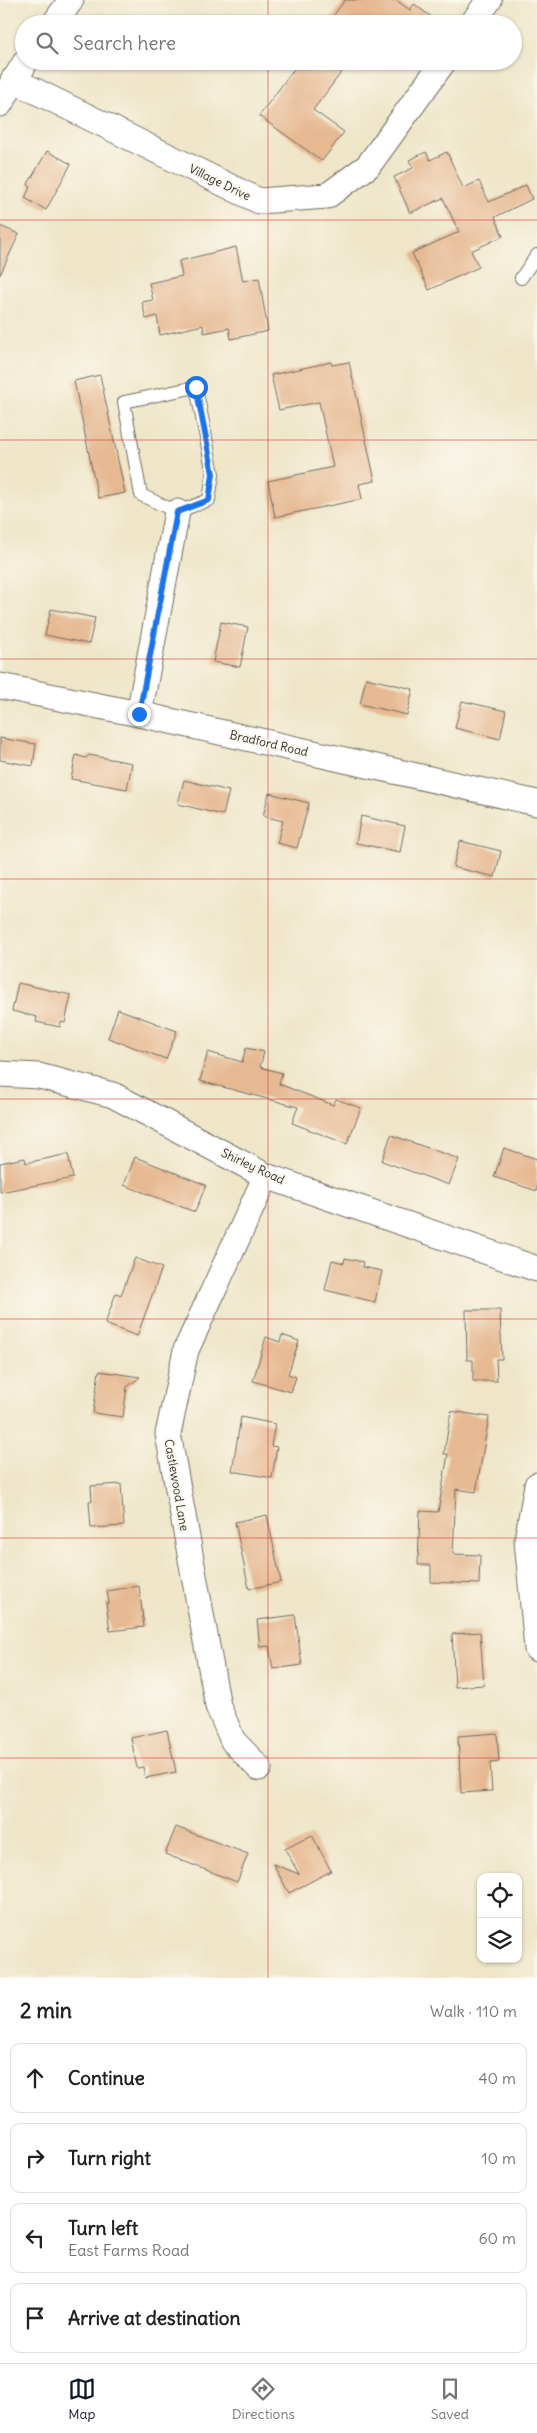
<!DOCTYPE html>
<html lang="en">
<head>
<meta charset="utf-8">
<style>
	:root { --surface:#fff; --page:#f2f2f2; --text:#202124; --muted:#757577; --line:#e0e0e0; --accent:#111827 }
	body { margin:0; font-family:Delius,sans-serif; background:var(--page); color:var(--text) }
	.controls { position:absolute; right:15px; bottom:15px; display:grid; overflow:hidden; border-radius:10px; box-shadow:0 1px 4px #0004 }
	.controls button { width:45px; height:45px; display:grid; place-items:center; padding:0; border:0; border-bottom:1px solid var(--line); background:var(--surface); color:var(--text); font:25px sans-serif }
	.stop { position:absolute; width:15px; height:15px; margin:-11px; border:4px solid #1a73e8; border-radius:50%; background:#fff }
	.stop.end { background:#1a73e8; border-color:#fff; box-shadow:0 1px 5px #0008 }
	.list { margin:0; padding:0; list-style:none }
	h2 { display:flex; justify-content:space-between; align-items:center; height:65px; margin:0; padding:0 20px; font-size:21px }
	h2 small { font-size:16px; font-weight:400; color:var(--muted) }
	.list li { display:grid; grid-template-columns:32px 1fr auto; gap:15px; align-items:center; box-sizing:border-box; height:70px; margin:0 10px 10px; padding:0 10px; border:1px solid var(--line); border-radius:10px }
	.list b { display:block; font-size:19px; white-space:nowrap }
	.list p { margin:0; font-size:16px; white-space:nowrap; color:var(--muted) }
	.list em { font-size:16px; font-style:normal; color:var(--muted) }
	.icon { flex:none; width:28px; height:28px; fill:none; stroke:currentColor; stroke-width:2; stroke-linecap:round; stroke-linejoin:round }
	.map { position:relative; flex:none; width:537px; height:1978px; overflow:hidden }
	.search { position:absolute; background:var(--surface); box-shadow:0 1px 4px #0004; left:15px; right:15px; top:15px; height:55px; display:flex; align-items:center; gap:12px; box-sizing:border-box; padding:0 18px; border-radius:28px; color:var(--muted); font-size:19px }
	.sheet { height:385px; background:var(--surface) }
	nav { display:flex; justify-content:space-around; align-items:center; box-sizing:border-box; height:70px; border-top:1px solid var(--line); background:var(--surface); font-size:14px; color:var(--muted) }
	nav a { display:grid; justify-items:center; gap:2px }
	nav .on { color:var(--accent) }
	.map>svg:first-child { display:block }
	.building { fill:#e6b992 }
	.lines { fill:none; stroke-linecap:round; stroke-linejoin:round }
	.service-casing { stroke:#706c62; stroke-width:14 }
	.minor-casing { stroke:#706c62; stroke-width:27 }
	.service { stroke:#fff; stroke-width:12 }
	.minor { stroke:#fff; stroke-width:25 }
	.route { stroke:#1a73e8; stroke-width:6 }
	.grid { fill:none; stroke:#d62828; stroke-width:1; stroke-opacity:0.55 }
	.labels { text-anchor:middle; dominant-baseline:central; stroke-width:4; stroke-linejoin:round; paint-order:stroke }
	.street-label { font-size:12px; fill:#2b2b2b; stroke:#fbf7ec }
</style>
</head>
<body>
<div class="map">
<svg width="537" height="1978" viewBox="0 0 537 1978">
	<rect width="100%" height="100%" fill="#fbf7ec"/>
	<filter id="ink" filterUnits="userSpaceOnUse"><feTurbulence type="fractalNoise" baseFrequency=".02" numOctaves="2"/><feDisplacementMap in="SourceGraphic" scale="10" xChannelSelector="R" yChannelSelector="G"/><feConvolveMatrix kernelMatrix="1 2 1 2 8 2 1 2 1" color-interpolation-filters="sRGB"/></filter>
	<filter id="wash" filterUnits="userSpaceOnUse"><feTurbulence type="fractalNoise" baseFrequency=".0096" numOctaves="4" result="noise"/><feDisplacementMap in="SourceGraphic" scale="20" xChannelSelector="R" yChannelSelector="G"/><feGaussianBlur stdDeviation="1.12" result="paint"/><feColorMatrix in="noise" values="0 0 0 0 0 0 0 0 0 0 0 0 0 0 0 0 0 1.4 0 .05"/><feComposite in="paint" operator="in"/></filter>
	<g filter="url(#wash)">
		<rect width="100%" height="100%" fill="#efe6c9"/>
		<g id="blocks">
			<g class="building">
				<polygon points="345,0 396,0 410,10 414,4 441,24 327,24"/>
				<polygon points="300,61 350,61 313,110 344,132 322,161 259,116"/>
				<polygon points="47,151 71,164 46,210 25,198 30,187 28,184"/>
				<polygon points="426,152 430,160 447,152 463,188 479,181 489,202 526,185 532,199 495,217 503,236 471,251 479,267 429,290 412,253 459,232 443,198 410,213 394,177 413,168 409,160"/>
				<polygon points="0,226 19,234 0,275"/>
				<polygon points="236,247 243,281 259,278 268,331 231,339 229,328 204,333 203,325 160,335 157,316 146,319 142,302 153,300 149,283 182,276 179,261"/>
				<polygon points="331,362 332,365 349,362 375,481 359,484 362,499 275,517 268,481 333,467 319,402 279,410 271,375"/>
				<polygon points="100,375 125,493 98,498 74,381"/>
				<polygon points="51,609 95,618 89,644 45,635"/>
				<polygon points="221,622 248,627 240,667 213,662"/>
				<polygon points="366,678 413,689 407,715 360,704"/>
				<polygon points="462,701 506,711 500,739 455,728"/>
				<polygon points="0,738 36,744 33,766 0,760"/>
				<polygon points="76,755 86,758 89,755 132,763 127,789 71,779"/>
				<polygon points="184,780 229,791 223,815 178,804"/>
				<polygon points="269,793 309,803 297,848 277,843 283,821 263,816"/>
				<polygon points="361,816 405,826 400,852 356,843"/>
				<polygon points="460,841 501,851 495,877 453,867"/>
				<polygon points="18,983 71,995 65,1023 61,1022 60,1027 36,1022 37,1017 12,1011"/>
				<polygon points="118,1009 177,1031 166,1059 108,1038"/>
				<polygon points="246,1048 264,1052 260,1067 282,1073 279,1084 333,1105 336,1099 361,1108 347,1144 292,1123 298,1107 200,1081 208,1052 242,1062"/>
				<polygon points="391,1135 459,1159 449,1185 382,1161"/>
				<polygon points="504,1148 537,1159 537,1191 494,1177"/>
				<polygon points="68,1154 73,1178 0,1192 0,1163 25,1158 26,1163"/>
				<polygon points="135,1157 206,1185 195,1212 124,1185"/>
				<polygon points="135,1258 162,1268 137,1336 105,1324 116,1293 121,1295"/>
				<polygon points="345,1258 363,1262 362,1267 382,1271 375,1302 325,1290 332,1260 344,1263"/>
				<polygon points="466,1310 500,1310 502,1359 496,1359 497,1381 473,1381 473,1360 467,1360"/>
				<polygon points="282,1335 299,1341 288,1374 296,1377 291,1392 253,1381 266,1337 280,1342"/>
				<polygon points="99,1371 140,1377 127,1387 123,1417 93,1413"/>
				<polygon points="451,1411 489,1417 476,1492 456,1489 453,1554 480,1555 479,1584 431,1582 431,1565 418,1565 420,1511 438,1512 448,1454 444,1454"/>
				<polygon points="241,1417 275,1424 271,1446 277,1447 272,1478 232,1471"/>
				<polygon points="121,1484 124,1526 91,1528 89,1501 92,1501 91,1486"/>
				<polygon points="267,1515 281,1582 249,1589 235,1522"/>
				<polygon points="139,1586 144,1627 110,1631 106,1603 109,1603 107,1591"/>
				<polygon points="295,1615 302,1665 273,1669 269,1646 260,1647 257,1620"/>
				<polygon points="480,1632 484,1685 455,1687 452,1634"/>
				<polygon points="167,1730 176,1772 145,1778 143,1767 137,1768 131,1738"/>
				<polygon points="497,1733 499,1762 490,1763 492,1791 461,1793 458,1736"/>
				<polygon points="176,1827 248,1854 237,1882 165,1854"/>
				<polygon points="312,1835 331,1871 289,1893 273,1864 299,1874 285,1849"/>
			</g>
		</g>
	</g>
	<g filter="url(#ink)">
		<use href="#blocks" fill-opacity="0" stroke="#706c62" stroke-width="1"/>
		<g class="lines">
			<g class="service-casing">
				<g id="service">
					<polyline points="521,278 537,255"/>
					<polygon points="196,387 213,474 209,500 177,512 141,495 124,402"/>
				</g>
			</g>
			<g class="minor-casing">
				<g id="minor">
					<polyline points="54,24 71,0"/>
					<polyline points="472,24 489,0"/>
					<polyline points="13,80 259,201 327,196 368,166 444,61"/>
					<polyline points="0,104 26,61"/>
					<polyline points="0,686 139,714 537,803"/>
					<polyline points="139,714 177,512"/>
					<polyline points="0,1074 39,1076 113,1095 266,1176 537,1269"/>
					<polyline points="537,1485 527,1540 537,1649"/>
					<polyline points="259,1768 233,1741 218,1706 168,1434 186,1350 266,1176"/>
				</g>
			</g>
			<use href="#service" class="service"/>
			<use href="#minor" class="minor"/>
		</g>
	</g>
	<g class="lines" filter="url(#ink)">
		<polyline class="route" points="139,714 177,512 209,500 213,474 196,387"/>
	</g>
	<path class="grid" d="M 268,0 L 268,24M 268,61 L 268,1978M 0,220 L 537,220M 0,440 L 537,440M 0,659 L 537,659M 0,879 L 537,879M 0,1099 L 537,1099M 0,1319 L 537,1319M 0,1538 L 537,1538M 0,1758 L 537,1758"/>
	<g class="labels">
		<g class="street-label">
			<text transform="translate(220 182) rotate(26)">Village Drive</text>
			<text transform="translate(269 743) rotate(13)">Bradford Road</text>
			<text transform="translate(253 1166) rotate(25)">Shirley Road</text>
			<text transform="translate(177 1485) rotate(80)">Castlewood Lane</text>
		</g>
	</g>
</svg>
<div class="controls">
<button><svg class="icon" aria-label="locate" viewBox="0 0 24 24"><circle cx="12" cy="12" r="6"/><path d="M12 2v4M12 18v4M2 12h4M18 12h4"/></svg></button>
<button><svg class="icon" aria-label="layers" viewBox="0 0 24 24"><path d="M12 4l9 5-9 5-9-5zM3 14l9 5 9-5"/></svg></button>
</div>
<div class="stop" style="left:196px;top:387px"></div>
<div class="stop end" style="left:139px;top:714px"></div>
<div class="search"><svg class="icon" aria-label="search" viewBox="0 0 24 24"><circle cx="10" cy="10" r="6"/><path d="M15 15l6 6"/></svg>Search here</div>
</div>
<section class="sheet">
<h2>2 min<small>Walk · 110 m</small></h2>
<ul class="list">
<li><svg class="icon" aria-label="ahead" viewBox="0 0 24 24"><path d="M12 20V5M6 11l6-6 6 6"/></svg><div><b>Continue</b></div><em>40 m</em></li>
<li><svg class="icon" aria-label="right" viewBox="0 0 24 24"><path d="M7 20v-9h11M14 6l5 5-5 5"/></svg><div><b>Turn right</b></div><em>10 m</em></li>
<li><svg class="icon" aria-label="left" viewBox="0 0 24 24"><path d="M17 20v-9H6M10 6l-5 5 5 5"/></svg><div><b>Turn left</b><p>East Farms Road</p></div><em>60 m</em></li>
<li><svg class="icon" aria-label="arrive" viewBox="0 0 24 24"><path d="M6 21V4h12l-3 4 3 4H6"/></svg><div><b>Arrive at destination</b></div></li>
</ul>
</section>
<nav>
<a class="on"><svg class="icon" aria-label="map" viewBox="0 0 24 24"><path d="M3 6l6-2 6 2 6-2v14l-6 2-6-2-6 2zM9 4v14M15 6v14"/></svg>Map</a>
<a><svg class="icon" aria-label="directions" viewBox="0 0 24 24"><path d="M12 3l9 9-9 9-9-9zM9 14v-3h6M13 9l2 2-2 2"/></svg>Directions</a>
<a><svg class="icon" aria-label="saved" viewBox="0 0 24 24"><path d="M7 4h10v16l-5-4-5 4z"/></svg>Saved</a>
</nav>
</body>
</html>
